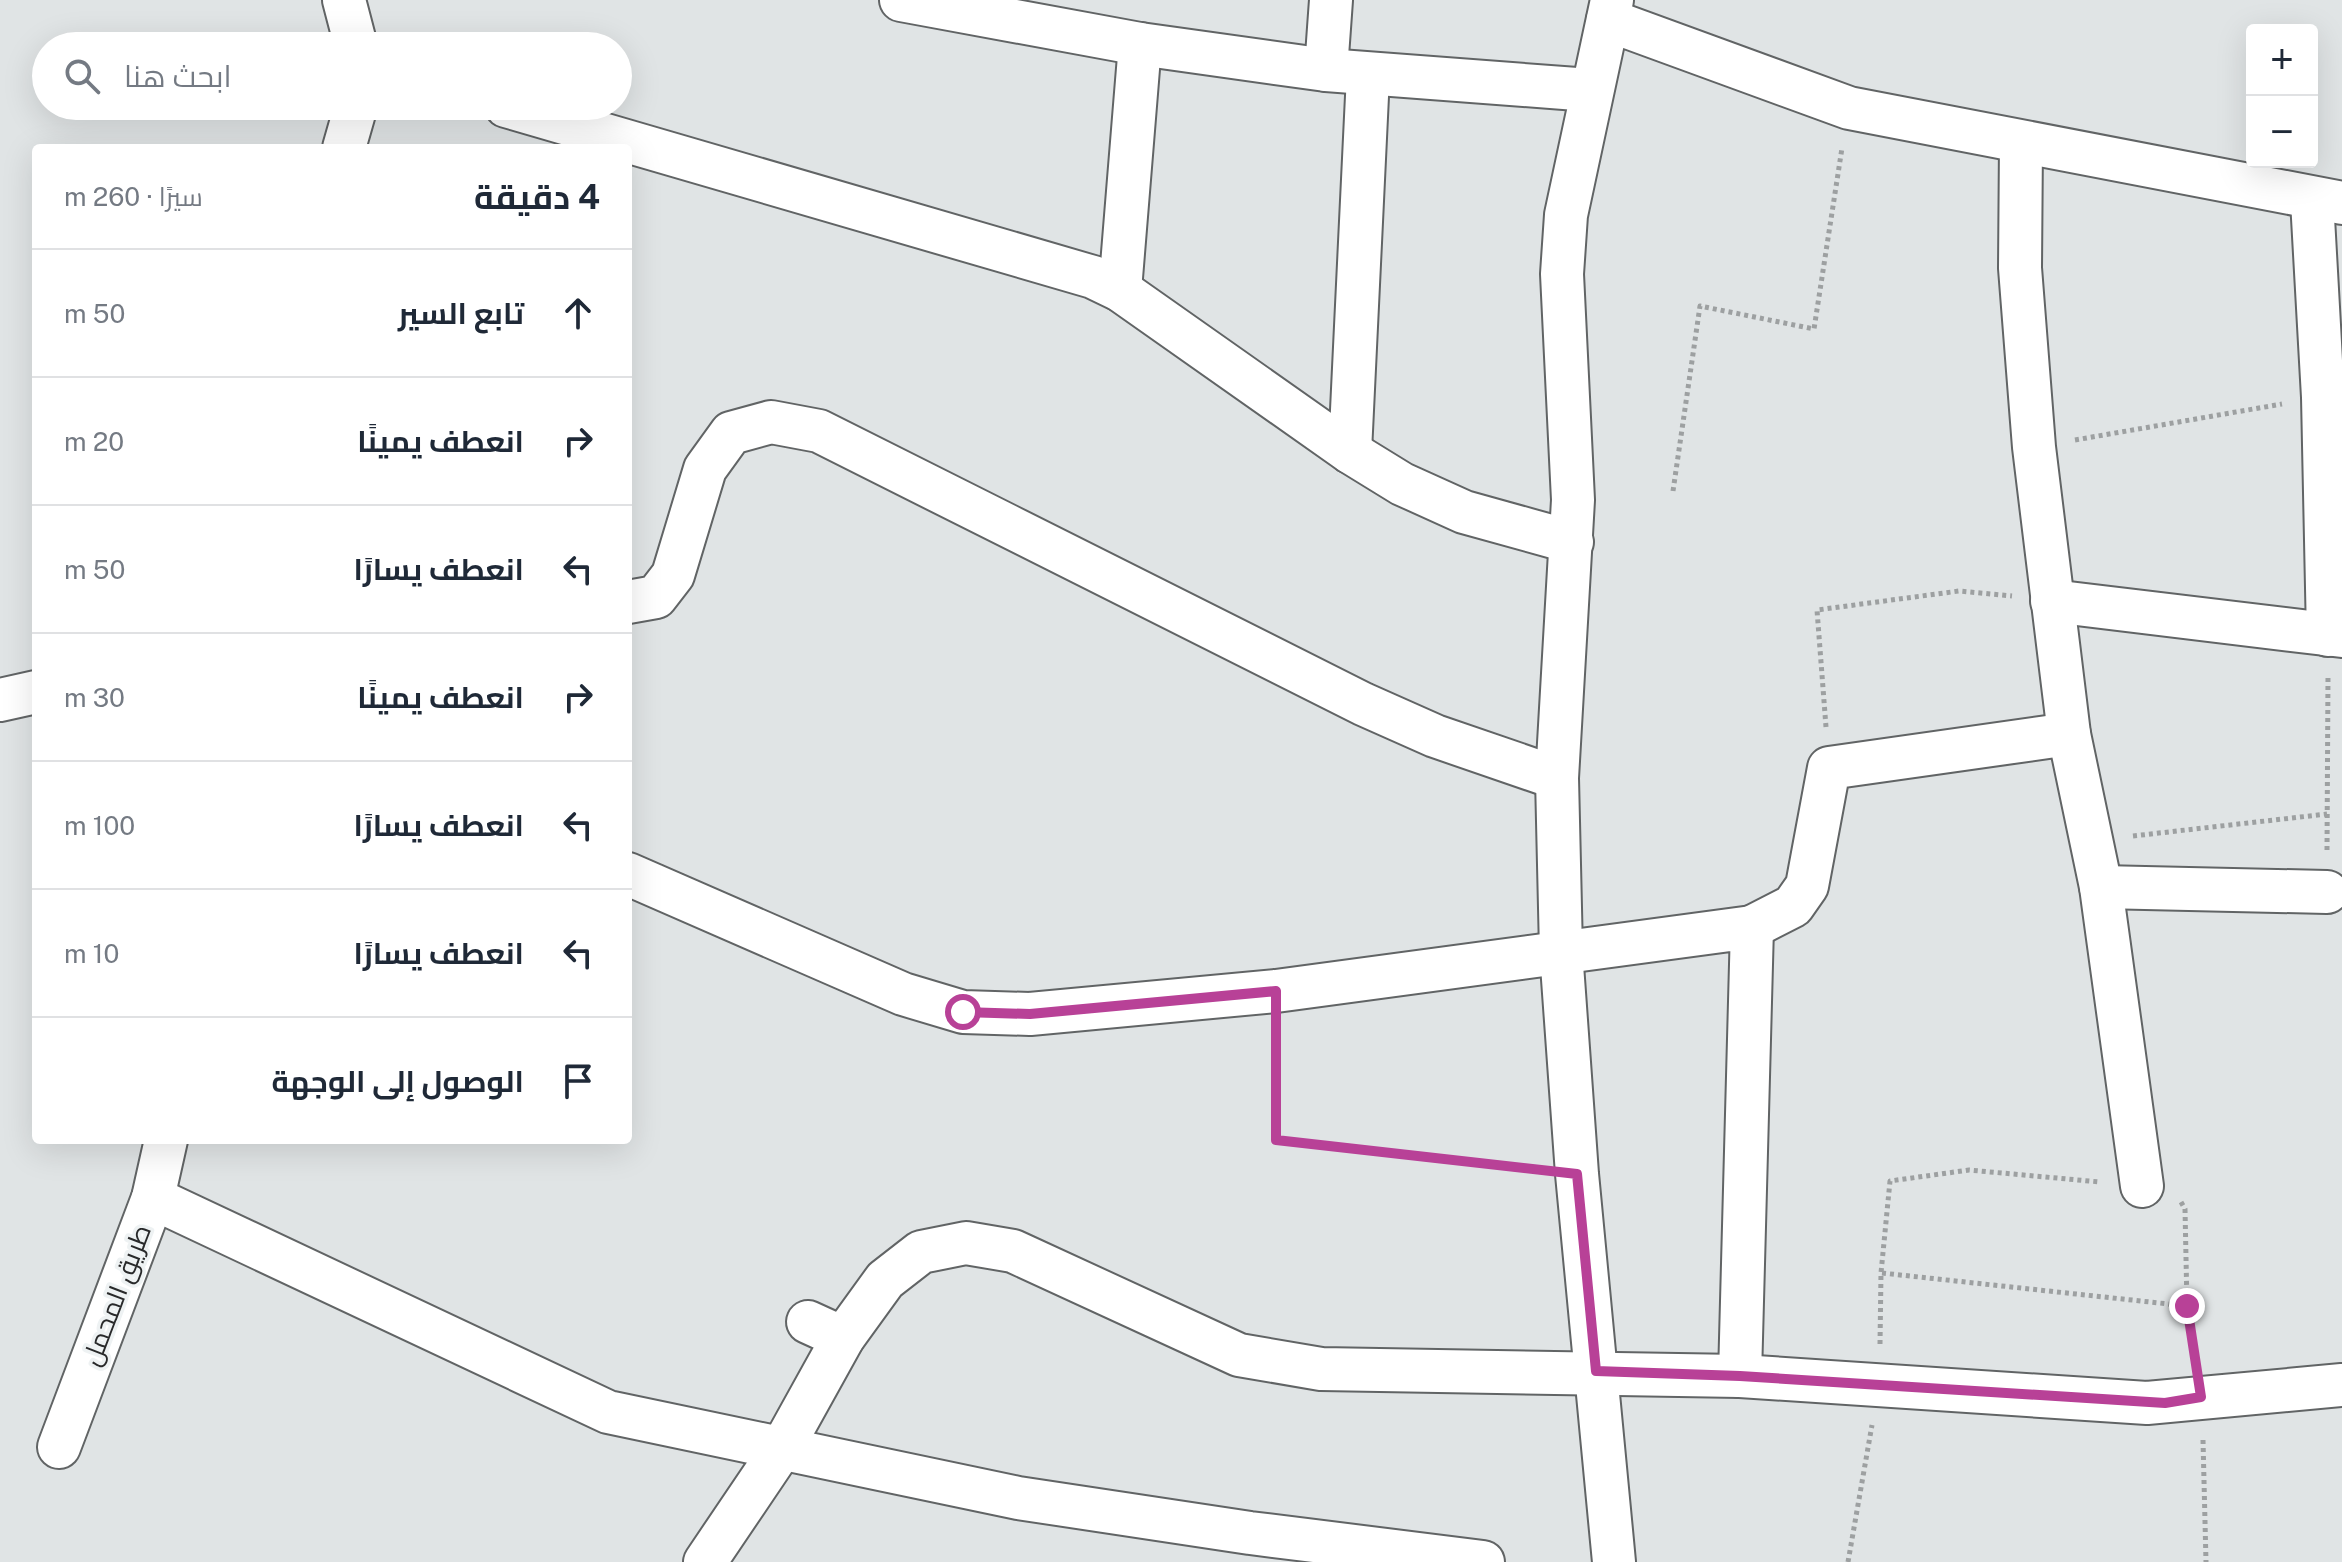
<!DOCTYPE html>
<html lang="ar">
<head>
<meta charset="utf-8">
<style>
	:root { --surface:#fff; --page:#f6f6f7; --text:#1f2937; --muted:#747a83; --line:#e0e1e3 }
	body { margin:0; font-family:"Public Sans",Cairo,sans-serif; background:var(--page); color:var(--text); direction:rtl }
	.controls { position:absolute; right:24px; top:24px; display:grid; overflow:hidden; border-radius:8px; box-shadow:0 8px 32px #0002 }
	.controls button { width:72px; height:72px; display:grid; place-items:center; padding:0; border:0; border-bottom:2px solid var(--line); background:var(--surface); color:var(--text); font:40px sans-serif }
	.stop { position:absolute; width:24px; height:24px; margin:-18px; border:6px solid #b84197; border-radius:50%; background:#fff }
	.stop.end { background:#b84197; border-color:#fff; box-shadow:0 2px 8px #0008 }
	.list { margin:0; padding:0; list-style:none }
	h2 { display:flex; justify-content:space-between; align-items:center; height:104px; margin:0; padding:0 32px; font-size:34px }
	h2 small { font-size:26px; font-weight:400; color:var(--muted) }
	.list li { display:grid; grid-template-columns:52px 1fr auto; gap:24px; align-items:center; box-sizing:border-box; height:128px; padding:0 32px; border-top:2px solid var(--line) }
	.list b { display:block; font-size:30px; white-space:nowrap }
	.list em { font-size:26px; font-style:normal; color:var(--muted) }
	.icon { flex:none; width:44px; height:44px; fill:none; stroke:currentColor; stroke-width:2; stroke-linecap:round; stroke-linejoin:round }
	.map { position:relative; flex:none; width:2342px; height:1562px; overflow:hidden; direction:ltr }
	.search { position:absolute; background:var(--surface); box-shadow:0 8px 32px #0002; left:32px; top:32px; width:600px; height:88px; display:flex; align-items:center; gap:20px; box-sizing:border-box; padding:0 28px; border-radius:44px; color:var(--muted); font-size:30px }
	.panel { position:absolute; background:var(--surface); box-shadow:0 8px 32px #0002; left:32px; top:144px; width:600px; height:1000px; border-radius:8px; direction:rtl }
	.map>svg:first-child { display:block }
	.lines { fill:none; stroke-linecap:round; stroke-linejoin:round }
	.minor-casing { stroke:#616465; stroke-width:46 }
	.path { stroke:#9da0a1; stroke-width:5; stroke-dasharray:4 4; stroke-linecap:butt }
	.minor { stroke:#fff; stroke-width:42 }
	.route { stroke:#b84197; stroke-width:10 }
	.labels { text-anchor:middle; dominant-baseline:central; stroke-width:7; stroke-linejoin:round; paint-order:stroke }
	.street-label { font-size:26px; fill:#28292a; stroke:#eef2f3 }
</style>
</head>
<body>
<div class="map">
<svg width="2342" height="1562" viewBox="0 0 2342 1562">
	<rect width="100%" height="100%" fill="#e0e4e5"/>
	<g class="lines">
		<g class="minor-casing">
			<g id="minor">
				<polyline points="344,0 356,46"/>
				<polyline points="901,0 1140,44 1326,70 1590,90"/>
				<polyline points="1612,0 1566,215 1562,274 1573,500 1557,778 1561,951 1577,1174 1614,1562"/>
				<polyline points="1608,20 1849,108 2342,203"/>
				<polyline points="1326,70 1331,0"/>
				<polyline points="506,106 1093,277 1120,290 1350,452 1402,484 1464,512 1572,542"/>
				<polyline points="2021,143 2020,268 2034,447 2069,734 2101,887 2142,1186"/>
				<polyline points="344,148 356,106"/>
				<polyline points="2312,200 2323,397 2328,635"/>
				<polyline points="1120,290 1140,44"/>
				<polyline points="1350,452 1368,75"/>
				<polyline points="2052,601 2342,636"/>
				<polyline points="628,602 656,597 673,575 705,469 731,433 771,422 819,431 1363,704 1435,736 1557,778"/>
				<polyline points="0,700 36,692"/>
				<polyline points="628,874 903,994 963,1012 1030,1014 1276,991 1752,927 1740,1376"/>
				<polyline points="2101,887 2327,892"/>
				<polyline points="1752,927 1793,906 1807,886 1829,768 2069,734"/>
				<polyline points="153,1198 608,1412 1018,1498 1250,1533 1483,1562"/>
				<polyline points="808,1322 843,1338"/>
				<polyline points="59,1447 153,1198 166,1140"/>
				<polyline points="705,1562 782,1448 843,1338 885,1280 921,1252 966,1243 1013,1251 1239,1355 1321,1369 1740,1376 2147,1403 2342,1385"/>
			</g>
		</g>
		<g class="path">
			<polyline points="2075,440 2282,404"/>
			<polyline points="1673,491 1700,306 1814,329 1842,148"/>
			<polyline points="1826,727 1817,610 1959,591 2012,596"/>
			<polyline points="2133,836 2327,814"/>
			<polyline points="2327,850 2328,676"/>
			<polyline points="1276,1032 1276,1140 1536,1169"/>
			<polyline points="2181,1202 2185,1209 2187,1306 2195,1358"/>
			<polyline points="1882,1273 2187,1306"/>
			<polyline points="1880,1344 1881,1273 1890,1181 1969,1170 2100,1182"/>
			<polyline points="2203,1440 2206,1562"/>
			<polyline points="1848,1562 1872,1425"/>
		</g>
		<use href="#minor" class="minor"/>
	</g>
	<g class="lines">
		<polyline class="route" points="963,1012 1030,1014 1276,991 1276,1140 1577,1174 1596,1371 1740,1376 2165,1403 2201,1397 2187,1306"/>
	</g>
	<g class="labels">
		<g class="street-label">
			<text transform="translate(116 1295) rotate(-69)">طريق المحمل</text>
		</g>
	</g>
</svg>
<div class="controls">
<button>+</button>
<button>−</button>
</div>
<div class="stop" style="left:963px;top:1012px"></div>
<div class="stop end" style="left:2187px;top:1306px"></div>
<div class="search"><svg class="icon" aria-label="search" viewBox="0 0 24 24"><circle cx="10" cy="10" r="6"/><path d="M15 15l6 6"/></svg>ابحث هنا</div>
<section class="panel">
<h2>4 دقيقة<small>سيرًا · 260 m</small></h2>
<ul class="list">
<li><svg class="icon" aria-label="ahead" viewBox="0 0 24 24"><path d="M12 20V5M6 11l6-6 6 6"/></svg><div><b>تابع السير</b></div><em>50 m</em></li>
<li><svg class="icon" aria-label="right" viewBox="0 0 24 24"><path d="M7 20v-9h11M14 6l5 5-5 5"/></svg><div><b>انعطف يمينًا</b></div><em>20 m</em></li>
<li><svg class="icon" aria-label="left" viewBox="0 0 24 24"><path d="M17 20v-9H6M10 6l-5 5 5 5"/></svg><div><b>انعطف يسارًا</b></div><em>50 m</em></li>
<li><svg class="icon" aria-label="right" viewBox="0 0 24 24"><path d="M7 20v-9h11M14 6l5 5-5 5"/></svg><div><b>انعطف يمينًا</b></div><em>30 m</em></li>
<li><svg class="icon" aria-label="left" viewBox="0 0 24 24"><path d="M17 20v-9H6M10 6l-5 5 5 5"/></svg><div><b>انعطف يسارًا</b></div><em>100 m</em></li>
<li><svg class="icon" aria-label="left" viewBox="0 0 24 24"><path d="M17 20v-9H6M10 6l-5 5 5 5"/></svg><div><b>انعطف يسارًا</b></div><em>10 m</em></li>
<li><svg class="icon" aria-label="arrive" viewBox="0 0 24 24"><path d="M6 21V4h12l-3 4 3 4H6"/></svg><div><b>الوصول إلى الوجهة</b></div></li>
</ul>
</section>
</div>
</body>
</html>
